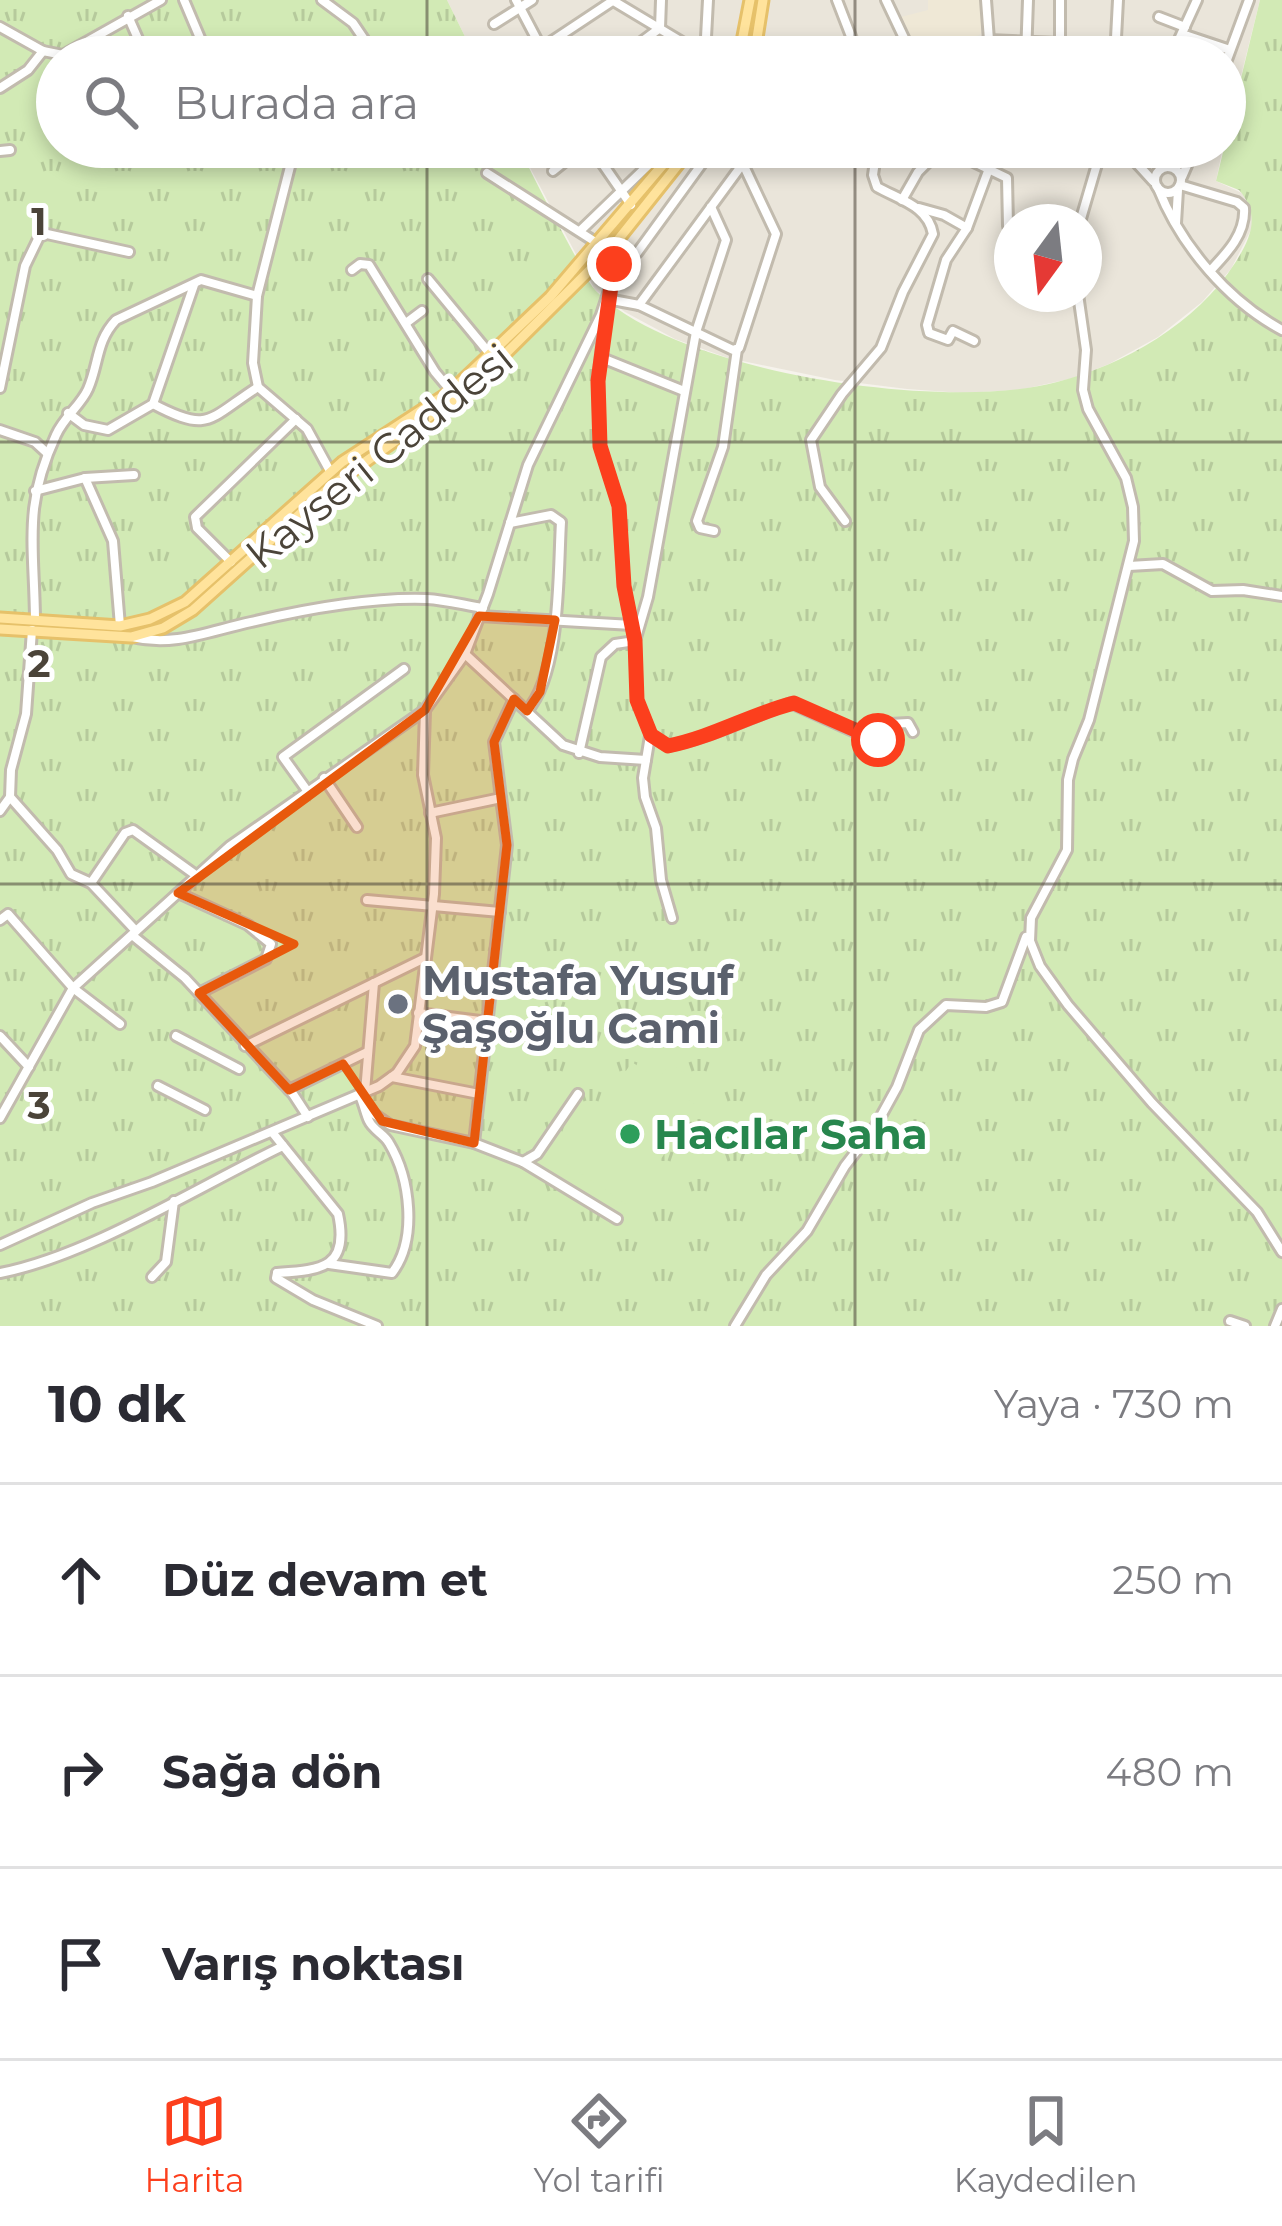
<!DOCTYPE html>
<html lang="tr">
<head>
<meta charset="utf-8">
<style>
	:root { --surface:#fff; --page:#f7f7f7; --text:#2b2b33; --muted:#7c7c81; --line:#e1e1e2; --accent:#fc3f1d }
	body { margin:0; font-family:Montserrat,sans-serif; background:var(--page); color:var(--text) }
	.compass { position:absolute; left:994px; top:204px; width:108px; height:108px; border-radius:50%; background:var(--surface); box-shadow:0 6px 18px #0003; rotate:195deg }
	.stop { position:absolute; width:36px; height:36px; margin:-27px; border:9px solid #fc3f1d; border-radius:50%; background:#fff }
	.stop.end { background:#fc3f1d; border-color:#fff; box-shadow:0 3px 12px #0008 }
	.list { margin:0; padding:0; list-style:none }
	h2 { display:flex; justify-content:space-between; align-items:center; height:156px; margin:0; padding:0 48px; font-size:51px }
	h2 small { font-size:39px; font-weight:400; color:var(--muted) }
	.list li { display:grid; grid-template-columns:78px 1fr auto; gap:36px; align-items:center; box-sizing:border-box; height:192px; padding:0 48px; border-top:3px solid var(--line) }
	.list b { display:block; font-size:45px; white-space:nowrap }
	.list em { font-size:39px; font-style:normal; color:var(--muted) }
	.icon { flex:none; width:66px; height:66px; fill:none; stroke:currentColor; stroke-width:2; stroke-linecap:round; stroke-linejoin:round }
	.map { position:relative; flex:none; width:1282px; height:1326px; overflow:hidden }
	.search { position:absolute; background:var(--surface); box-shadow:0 6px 18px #0003; left:36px; right:36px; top:36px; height:132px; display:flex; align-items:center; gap:30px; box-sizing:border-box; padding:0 42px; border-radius:66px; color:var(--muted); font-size:45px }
	.sheet { height:732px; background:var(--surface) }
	nav { display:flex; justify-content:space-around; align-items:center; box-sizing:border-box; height:168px; border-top:3px solid var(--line); background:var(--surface); font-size:33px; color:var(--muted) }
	nav a { display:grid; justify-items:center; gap:6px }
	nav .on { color:var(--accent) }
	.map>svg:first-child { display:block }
	.residential { fill:#eae5da; fill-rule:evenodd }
	.education { fill:#efe8d6 }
	.grass { fill:url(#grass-tufts) }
	.pitch { fill:#d2eab5 }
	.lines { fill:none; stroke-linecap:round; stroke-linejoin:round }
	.minor-casing { stroke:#c2bbae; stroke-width:14 }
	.major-casing { stroke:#e6c16a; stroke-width:15 }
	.minor { stroke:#fff; stroke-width:8 }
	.major { stroke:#ffe39c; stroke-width:9 }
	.route { stroke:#fc3f1d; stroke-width:15 }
	.marked { fill:#e8590c; fill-opacity:0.2; stroke:#e8590c; stroke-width:9; stroke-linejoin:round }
	.grid { fill:none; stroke:#4b4439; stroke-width:3; stroke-opacity:0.55 }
	.worship-dot { fill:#6b7280; stroke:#fff; stroke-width:4.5 }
	.leisure-dot { fill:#2e9e5b; stroke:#fff; stroke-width:4.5 }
	.labels { text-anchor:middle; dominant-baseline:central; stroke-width:10; stroke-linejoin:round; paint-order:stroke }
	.street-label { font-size:42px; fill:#4b4439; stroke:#fff }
	.worship-label { font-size:42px; font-weight:bold; fill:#5b616d; stroke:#fff; text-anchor:start }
	.leisure-label { font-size:42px; font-weight:bold; fill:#27864d; stroke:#fff; text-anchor:start }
	.grid-label { font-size:39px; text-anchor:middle; font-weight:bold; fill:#4b4439; stroke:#fff; stroke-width:10; stroke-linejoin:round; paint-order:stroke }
</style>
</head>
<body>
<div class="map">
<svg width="1282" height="1326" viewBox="0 0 1282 1326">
	<defs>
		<pattern id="grass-tufts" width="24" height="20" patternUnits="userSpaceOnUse" patternTransform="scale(3)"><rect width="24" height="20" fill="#d2eab5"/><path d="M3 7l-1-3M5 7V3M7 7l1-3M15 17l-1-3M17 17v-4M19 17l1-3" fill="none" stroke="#b6ca9c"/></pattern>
	</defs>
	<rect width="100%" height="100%" fill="#f6f3ec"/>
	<g class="residential">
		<polygon points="447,0 1260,0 1225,140 1225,57 475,57"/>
		<path d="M 519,147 L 1223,147 L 1216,181 L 1244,194 L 1252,210 L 1253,226 L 1231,269 L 1202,302 L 1158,337 L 1109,364 L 1074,378 L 1019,390 L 962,393 L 907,389 L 835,380 L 728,358 L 675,339 L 625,312 L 595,290 ZM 1012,222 L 1084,222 L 1084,294 L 1012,294 Z"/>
	</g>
	<polygon class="education" points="928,0 982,0 981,34 932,56 920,55 901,17 928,10"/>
	<path class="grass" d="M 0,0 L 447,0 L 475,57 L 57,57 L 57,147 L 519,147 C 536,183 554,217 573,252 C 580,264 587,281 596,291 C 678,374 948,412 1057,382 C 1124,365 1197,323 1235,263 C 1251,238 1261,215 1239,190 L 1216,181 L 1260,0 L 1282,0 L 1282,1326 L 0,1326 Z"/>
	<polygon class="pitch" points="632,1062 658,1080 670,1063 698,1082 686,1098 697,1106 629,1206 564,1162"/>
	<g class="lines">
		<g class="minor-casing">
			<g id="minor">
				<polyline points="184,0 208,57"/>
				<polyline points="322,0 353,23 376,57"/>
				<polyline points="516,0 546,57"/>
				<polyline points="612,0 707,57"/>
				<polyline points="837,0 859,57"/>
				<polyline points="886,0 913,57"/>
				<polyline points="986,0 989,40"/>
				<polyline points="1060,0 1060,43"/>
				<polyline points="128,16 146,57"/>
				<polyline points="1159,17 1185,27"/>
				<polyline points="494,24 532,0"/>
				<polyline points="0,27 43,51 63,55 161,0"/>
				<polyline points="1182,34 1230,50"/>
				<polyline points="705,56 708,0"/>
				<polyline points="528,57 614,0"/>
				<polyline points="621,57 660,28 661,0"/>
				<polyline points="952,57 989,40 1060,43 1070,48 1073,57"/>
				<polyline points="1026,57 1028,0"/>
				<polyline points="1115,57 1118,0"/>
				<polyline points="1171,57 1197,0"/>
				<polyline points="1225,65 1249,0"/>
				<polyline points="0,88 28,70 43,51"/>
				<polyline points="295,147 257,296 253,363 258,387 307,429 330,471"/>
				<polyline points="591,147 631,205"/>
				<polyline points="877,147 910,161 928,161"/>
				<polyline points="1122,147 1153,181"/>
				<polyline points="1132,147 1164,166"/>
				<polyline points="0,151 10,150"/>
				<path d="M 743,164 L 776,234 L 739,348 L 733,350 L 639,305 L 607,299 L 598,381 L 600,446 L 619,506 L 624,586 L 635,641 L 637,700 L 651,735 L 668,746 C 711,738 750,717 791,703 L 873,740 L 890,724 L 908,723 L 913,732"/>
				<circle cx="1168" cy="180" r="13"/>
				<polyline points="1169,167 1192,148"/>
				<polyline points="553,171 583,147"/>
				<polyline points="487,173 597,243"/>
				<polyline points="1182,177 1195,147"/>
				<path d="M 1180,185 L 1237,202 L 1244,208 C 1246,234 1226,254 1210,271"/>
				<path d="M 1158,188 C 1181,246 1228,301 1282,330"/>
				<polyline points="902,200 918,172 933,157 959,155 1007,178 1008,226"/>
				<polyline points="919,208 944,215 967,228"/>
				<polyline points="1080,222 1102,147"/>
				<polyline points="1176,223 1178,190"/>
				<polyline points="580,231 667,147"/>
				<polyline points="613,264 637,253 714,147"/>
				<polyline points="352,270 360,264 369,265 435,372 451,391"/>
				<polyline points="428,279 490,354"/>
				<polyline points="1078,294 1086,350 1083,390 1088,409 1126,478 1133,507 1134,541 1089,720 1073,759 1068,780 1067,850 1031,918 1030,941 1040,966 1068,1005 1152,1103 1257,1212 1282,1252"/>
				<polyline points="639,305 747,158 751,147"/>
				<polyline points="406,323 422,311"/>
				<polyline points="974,341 953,331 948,340 929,333 927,325 946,260 967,228 997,147"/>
				<polyline points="602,358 684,391"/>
				<polyline points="0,388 25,266 39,237 47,234 129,252"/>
				<path d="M 153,404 C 210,434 208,419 258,387"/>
				<polyline points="68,413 84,425 108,430 153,404 194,285"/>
				<polyline points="0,430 35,442 47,453"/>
				<polyline points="85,478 134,475"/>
				<polyline points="35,491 85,478 113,541 120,626"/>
				<path d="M 845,521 L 820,487 L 811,440 L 842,394 L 881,348 L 903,292 L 933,234 C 928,206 900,200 877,187 L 873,175 L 877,147"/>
				<path d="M 510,523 L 551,515 L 561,522 C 558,572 561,673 527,711"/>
				<polyline points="714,531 700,528 697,521 723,447 737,349"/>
				<polyline points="231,562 197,528 195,517 296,419"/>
				<polyline points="1129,566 1163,564 1212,591 1243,590 1282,596"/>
				<polyline points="479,616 632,625"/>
				<path d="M 35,618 C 34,543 23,506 56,435 C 64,417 81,405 88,389 C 99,364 96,341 116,320 L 201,280 L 257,296"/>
				<polyline points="32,630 26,714 11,770 10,797 57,850 71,874 91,883 136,931"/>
				<path d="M 132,637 C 175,647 209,631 251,622 C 306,609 370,597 427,599 C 445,600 464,605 483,608"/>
				<polyline points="465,654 563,745 600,757 646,760"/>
				<polyline points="650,736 643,778 645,797 656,828 661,880 672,918"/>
				<polyline points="579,753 601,657 615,644 635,641 648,597 696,332 726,240 711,207"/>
				<polyline points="324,778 357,827"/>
				<polyline points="306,789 283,757 404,669"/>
				<polyline points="0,811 10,797"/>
				<polyline points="430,813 501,798"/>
				<polyline points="91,883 125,833 133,830 197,876"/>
				<polyline points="178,893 248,925 271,944 266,959 199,993"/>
				<polyline points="367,900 500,912"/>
				<polyline points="0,920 8,914 73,988 120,1024"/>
				<polyline points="132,935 185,978 293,1094 308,1117"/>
				<polyline points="418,1013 488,1022"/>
				<polyline points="0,1036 29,1067"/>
				<polyline points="176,1036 239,1069"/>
				<polyline points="245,1046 425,958"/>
				<polyline points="392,1077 479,1094"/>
				<polyline points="158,1086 205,1110"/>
				<polyline points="289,1090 367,1052"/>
				<polyline points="365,1092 374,983"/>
				<polyline points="368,1110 390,1125 474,1143 523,1162 537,1154 578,1094"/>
				<polyline points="0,1118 73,988 230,846 425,710 465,654 488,594 528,465 601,315 613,278 610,250"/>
				<path d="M 272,1132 L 338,1214 C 350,1269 320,1270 277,1273"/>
				<polyline points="474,1143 507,845 494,742 514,699"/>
				<polyline points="523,1162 617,1219"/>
				<polyline points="0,1245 92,1203 152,1182 379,1086 397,1073 415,1046 434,894 436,838 423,775 425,711"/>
				<path d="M 329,1264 L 392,1273 C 418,1239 410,1178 389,1143 C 384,1134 373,1130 369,1121 C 365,1113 364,1103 359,1094"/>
				<path d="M 0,1273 C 89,1256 199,1186 283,1146"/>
				<polyline points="277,1273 276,1278 313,1300 377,1326"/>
				<polyline points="152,1277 166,1262 174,1201"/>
				<polyline points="1230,1321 1245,1326"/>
				<polyline points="735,1326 766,1275 807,1231 845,1166 875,1127 897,1087 919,1030 946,1005 986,1007 1002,1002 1026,937"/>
				<polyline points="1275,1326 1282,1309"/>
			</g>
		</g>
		<g class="major-casing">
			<g id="major">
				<polyline points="739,57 750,0"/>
				<polyline points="754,57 763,0"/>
				<polyline points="0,618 120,626 150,619 185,602 342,462 451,391 550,297 678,147"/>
				<polyline points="0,629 131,637 163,628 193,610 330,487 475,384 610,250 692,147"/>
			</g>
		</g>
		<use href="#minor" class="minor"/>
		<use href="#major" class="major"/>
	</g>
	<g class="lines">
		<path class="route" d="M 614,264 L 598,381 L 600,446 L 619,506 L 624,586 L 635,641 L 637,700 L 651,735 L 668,746 C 713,737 751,714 794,703 L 878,740"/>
	</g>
	<path class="marked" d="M 479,616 L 555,620 L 540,692 L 527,711 L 514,699 L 494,742 L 507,845 L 474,1143 L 382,1121 L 343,1064 L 289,1090 L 199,993 L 294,944 L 178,893 L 425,710 Z"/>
	<path class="grid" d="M 427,0 L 427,57M 855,0 L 855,57M 427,147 L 427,1326M 855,147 L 855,1326M 0,442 L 1282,442M 0,884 L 1282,884"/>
	<circle class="worship-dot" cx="398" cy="1004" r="12"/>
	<circle class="leisure-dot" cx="630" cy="1134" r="12"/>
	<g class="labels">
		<g class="street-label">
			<text transform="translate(379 456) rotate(-39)">Kayseri Caddesi</text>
		</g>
		<g class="worship-label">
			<text x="422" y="980">Mustafa Yusuf<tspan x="422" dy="48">Şaşoğlu Cami</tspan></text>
		</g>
		<g class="leisure-label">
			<text x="654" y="1134">Hacılar Saha</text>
		</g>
	</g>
	<g class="grid-label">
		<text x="39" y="235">1</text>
		<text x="39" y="677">2</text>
		<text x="39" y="1119">3</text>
	</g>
</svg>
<svg class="compass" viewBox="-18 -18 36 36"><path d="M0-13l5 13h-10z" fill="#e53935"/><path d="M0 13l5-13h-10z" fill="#7c7c81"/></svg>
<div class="stop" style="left:878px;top:740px"></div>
<div class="stop end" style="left:614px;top:264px"></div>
<div class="search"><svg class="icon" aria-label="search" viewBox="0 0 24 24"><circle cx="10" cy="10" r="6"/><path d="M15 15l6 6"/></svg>Burada ara</div>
</div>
<section class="sheet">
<h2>10 dk<small>Yaya · 730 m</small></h2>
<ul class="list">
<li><svg class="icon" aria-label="ahead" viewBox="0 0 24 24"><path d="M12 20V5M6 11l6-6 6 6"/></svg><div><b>Düz devam et</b></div><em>250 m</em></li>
<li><svg class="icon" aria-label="right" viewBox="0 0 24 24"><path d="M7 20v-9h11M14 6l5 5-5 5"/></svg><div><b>Sağa dön</b></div><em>480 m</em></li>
<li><svg class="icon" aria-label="arrive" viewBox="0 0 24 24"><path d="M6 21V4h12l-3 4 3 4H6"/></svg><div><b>Varış noktası</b></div></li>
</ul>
</section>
<nav>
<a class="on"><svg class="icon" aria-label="map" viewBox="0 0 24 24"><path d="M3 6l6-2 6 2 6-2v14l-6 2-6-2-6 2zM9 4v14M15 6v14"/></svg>Harita</a>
<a><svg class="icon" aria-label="directions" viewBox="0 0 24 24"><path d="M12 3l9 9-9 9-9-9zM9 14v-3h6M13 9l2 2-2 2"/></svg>Yol tarifi</a>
<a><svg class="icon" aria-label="saved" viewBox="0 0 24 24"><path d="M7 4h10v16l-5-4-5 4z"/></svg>Kaydedilen</a>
</nav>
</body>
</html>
